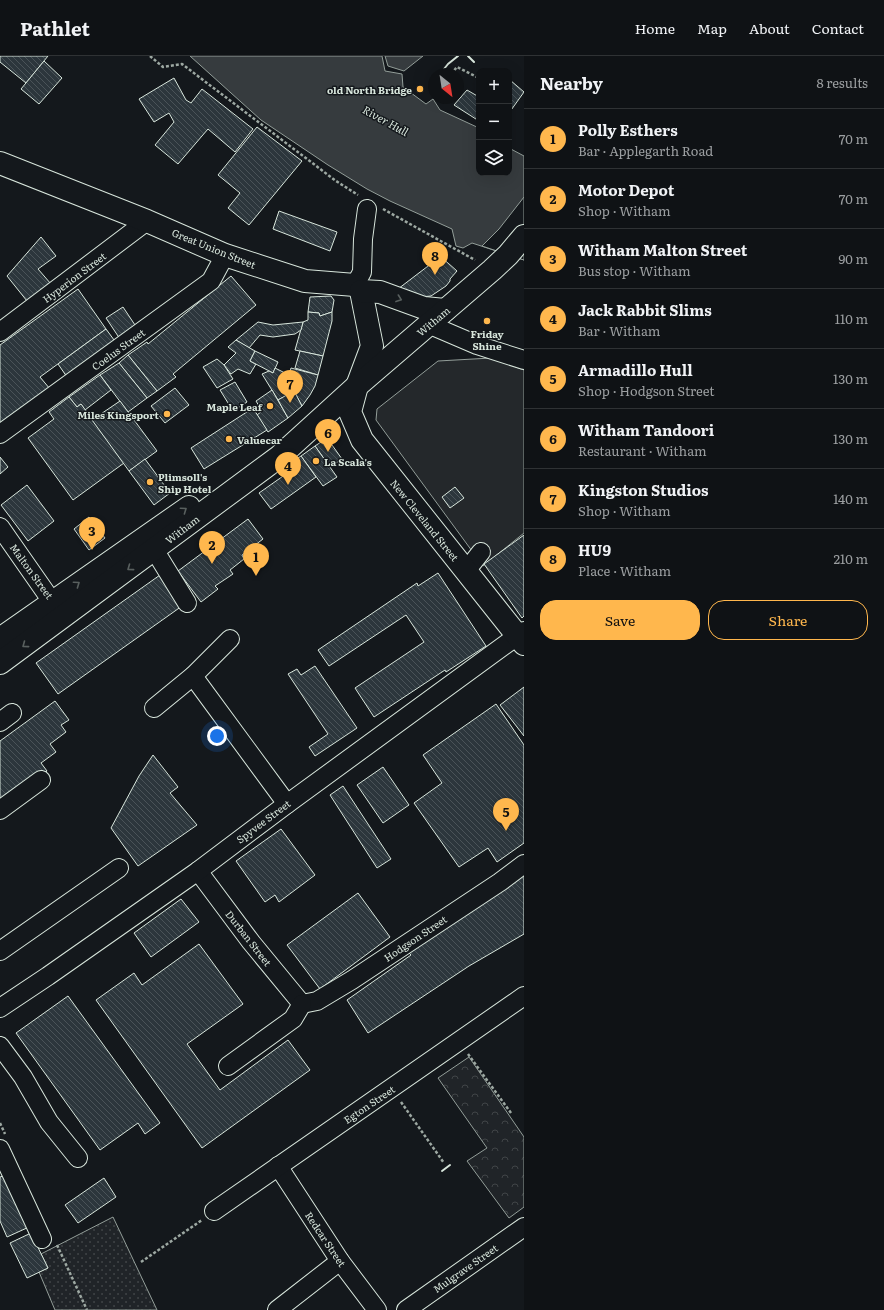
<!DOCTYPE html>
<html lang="en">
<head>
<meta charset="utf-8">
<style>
	:root { --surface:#0f1215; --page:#1d2022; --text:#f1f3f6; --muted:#9b9ea0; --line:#2f3234; --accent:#ffb74d }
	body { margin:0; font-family:Literata,serif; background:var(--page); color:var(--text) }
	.controls { position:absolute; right:12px; top:12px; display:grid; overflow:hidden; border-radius:8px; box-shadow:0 4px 16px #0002 }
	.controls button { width:36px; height:36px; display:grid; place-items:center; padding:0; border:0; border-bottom:1px solid var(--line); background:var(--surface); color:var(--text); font:20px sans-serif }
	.compass { position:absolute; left:428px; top:12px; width:36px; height:36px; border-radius:50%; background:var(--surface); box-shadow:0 4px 16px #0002; rotate:150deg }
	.you { position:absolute; left:217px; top:680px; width:14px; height:14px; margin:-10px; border:3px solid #fff; border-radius:50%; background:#1a73e8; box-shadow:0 0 0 6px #1a73e833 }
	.badge { display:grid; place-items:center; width:26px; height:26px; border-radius:50%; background:var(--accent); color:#111; font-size:13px; font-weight:700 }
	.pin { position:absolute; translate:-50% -33px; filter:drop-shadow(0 1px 2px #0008) }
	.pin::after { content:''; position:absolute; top:21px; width:14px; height:12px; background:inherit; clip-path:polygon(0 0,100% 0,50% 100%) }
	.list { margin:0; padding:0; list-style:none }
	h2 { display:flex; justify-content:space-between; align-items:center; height:52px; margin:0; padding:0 16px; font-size:17px }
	h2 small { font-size:13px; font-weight:400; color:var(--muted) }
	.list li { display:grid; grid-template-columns:26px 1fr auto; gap:12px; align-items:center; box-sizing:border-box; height:60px; padding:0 16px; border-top:1px solid var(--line) }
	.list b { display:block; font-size:15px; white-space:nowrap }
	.list p { margin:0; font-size:13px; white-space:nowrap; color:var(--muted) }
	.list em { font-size:13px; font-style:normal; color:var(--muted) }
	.actions { display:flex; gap:8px; padding:12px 16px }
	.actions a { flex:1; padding:9px 0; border:1px solid var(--accent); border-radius:16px; text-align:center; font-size:14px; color:var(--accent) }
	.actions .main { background:var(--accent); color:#111 }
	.icon { flex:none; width:22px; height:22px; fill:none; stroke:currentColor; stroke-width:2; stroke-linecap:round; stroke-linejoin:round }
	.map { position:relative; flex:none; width:524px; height:1254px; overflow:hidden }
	header { display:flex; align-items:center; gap:24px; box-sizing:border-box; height:56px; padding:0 20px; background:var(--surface); border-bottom:1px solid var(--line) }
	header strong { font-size:19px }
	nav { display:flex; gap:22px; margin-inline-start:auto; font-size:14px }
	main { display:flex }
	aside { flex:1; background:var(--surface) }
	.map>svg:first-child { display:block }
	.grass { fill:url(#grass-dots); stroke:#939e99 }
	.park { fill:url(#park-crowns); stroke:#939e99 }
	.parking { fill:#24282b; stroke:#939e99 }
	.water { fill:#363b3e; stroke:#939e99 }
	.pier { fill:#14181c; stroke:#939e99 }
	.building { fill:url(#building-back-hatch); stroke:#d8e6dc }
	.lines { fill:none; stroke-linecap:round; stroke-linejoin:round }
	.minor-casing { stroke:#d8e6dc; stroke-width:20 }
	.major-casing { stroke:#d8e6dc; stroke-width:24 }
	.highway-casing { stroke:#d8e6dc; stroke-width:24 }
	.path { stroke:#9da8a2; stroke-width:2.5; stroke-dasharray:3 2; stroke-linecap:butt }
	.minor { stroke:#14181c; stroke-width:18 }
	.major { stroke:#14181c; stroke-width:22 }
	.highway { stroke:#14181c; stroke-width:22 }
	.wall { stroke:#d8e6dc; stroke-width:2 }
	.oneway { stroke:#59605f }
	.poi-dot { fill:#ffb74d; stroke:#14181c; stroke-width:1.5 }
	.labels { text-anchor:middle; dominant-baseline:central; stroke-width:3; stroke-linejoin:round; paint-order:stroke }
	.poi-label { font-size:10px; font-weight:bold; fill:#d8e6dc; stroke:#14181c; text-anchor:end }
	.street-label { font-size:10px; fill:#d8e6dc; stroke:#14181c }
	.water-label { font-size:11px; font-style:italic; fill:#d8e6dc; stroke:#14181c }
</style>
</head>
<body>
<header>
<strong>Pathlet</strong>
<nav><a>Home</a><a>Map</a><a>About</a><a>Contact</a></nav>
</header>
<main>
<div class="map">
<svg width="524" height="1254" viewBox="0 0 524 1254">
	<defs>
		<pattern id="grass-dots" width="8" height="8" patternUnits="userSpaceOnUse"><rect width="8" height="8" fill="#202428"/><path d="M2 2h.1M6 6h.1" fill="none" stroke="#404447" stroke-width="1.8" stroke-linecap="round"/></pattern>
		<pattern id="park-crowns" width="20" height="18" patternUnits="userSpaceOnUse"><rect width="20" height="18" fill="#202428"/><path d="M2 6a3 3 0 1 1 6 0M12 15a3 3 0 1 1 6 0" fill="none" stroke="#404447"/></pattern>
		<pattern id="building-back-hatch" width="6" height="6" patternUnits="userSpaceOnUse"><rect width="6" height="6" fill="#2c363c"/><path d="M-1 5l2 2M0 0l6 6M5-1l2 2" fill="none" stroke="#4a5358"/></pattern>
	</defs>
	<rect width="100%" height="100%" fill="#14181c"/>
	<polygon class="grass" points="113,1161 157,1254 55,1254 39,1216 48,1212 41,1198"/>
	<polygon class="park" points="469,1001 524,1081 524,1151 509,1162 467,1105 487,1092 438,1022"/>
	<polygon class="parking" points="491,302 524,314 524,477 483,510 376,364 377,353 438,305"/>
	<g class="water">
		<polygon points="190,0 382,0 385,15 402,18 403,31 426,48 433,43 440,54 479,72 479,117 509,117 509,92 524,100 524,204 472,187 463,192 456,190 452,173 390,145 367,133 328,109 261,64"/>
		<polygon points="385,0 423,0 404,15 388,10"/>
	</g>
	<polygon class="pier" points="524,141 524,204 482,190 499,173"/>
	<g class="building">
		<polygon points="0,0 48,0 26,27 0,6"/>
		<polygon points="44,5 62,22 39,48 21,33"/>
		<polygon points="174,22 186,44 191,47 202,33 253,73 235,96 208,73 178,108 155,89 174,66 169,57 154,66 139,43"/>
		<polygon points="510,24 524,36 509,57 509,25"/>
		<polygon points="467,34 479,41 479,65 454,49"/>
		<polygon points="257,71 302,105 249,169 228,152 240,137 218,119"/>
		<polygon points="279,155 337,176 330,195 273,173"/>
		<polygon points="41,181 56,200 38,213 51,228 27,245 7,220"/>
		<polygon points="439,199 457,215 450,223 450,225 446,230 431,240 409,242 394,236 432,207"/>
		<polygon points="231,220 256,249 173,318 176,321 157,335 128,299 147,286 148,288"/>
		<polygon points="78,233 106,273 40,321 50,333 0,369 0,289"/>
		<polygon points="331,240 334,244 332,256 320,260 319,257 308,256 310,241"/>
		<polygon points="123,251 137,272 120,283 106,262"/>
		<polygon points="308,256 319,257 320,260 332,256 332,265 323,300 295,294 303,266 308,264"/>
		<polygon points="258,266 273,269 303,266 301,274 295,278 273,281 260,279 249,292 236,284"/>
		<polygon points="106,273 117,288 67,321 58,308"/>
		<polygon points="236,284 255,295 250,305 256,308 250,318 238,313 231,318 224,309 236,297 228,291"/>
		<polygon points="255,295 278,306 273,317 250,305"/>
		<polygon points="300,295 323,300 318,319 295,312"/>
		<polygon points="128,299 157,335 147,342 119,307"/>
		<polygon points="217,303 224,309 233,323 217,332 203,311"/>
		<polygon points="119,307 147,342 128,356 100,319"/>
		<polygon points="275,312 289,319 291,312 318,319 315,330 310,339 302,350 294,335 278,344 262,318 269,315 273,317"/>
		<polygon points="100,319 111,334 85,354 81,348 77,351 69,341"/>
		<polygon points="235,326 247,346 233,355 220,334"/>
		<polygon points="175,332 189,349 165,367 151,350"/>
		<polygon points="272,334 288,362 268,376 257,359 262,355 256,345"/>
		<polygon points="294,335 302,350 288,362 278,344"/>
		<polygon points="69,341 77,351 81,348 124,407 73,444 28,382 54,363 49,356"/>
		<polygon points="120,345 157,395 129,415 92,364"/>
		<polygon points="253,352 267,374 204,413 191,392"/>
		<polygon points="327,382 342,403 330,411 315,390"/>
		<polygon points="315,390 337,421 323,430 301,400"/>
		<polygon points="301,400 316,421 271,453 259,437 286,418 282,413"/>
		<polygon points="0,401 8,411 0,418"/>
		<polygon points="145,403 170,437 154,449 129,415"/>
		<polygon points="27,429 54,465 28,485 1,449"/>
		<polygon points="455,431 464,442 450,452 442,441"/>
		<polygon points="89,461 105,482 89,494 74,473"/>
		<polygon points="248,463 263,483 242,499 244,503 230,514 233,518 215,530 218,533 201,546 178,515"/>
		<polygon points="524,479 524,560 522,562 484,508"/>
		<polygon points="438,517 486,590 446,616 445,614 374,661 355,632 424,586 406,559 329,610 318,594 417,527 418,530"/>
		<polygon points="160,519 182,550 58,638 36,607"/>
		<polygon points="315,610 357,672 315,700 309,691 328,678 288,618 297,613 301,619"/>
		<polygon points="524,631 524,680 500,649"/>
		<polygon points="55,645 69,664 61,669 66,676 50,688 56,696 41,707 47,715 0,750 0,685"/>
		<polygon points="496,648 524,689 524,787 497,806 488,792 459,811 414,747 442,727 423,699"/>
		<polygon points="153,699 178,731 170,737 197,769 138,810 111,772 139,720"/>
		<polygon points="383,711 409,749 383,767 357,729"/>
		<polygon points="343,730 391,803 377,812 330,739"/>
		<polygon points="281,773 315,819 279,846 275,839 265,846 236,805"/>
		<polygon points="524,817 524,878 469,910 368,977 347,944 411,899 408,896"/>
		<polygon points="358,837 390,881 320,933 287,889"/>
		<polygon points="181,843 199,866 151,901 134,877"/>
		<polygon points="199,888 243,948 187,988 220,1034 288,984 310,1014 202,1092 96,944 134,917 142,929"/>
		<polygon points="68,940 160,1067 145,1078 138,1067 100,1094 16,977"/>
		<polygon points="6,1119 29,1171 7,1181 0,1165 0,1121"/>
		<polygon points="104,1122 116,1141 78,1167 65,1149"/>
		<polygon points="31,1177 48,1212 27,1222 10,1187"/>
	</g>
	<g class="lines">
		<g class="minor-casing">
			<g id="minor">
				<polyline points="355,229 362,216 363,183 367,153"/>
				<polyline points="428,268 477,289 524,304"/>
				<polyline points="0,276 147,165"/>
				<polyline points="0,378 211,225 225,199"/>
				<polyline points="0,471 60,557"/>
				<polyline points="147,482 187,547"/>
				<polyline points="466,515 481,496"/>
				<polyline points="193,620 287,748"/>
				<polyline points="154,652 193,620 230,583"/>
				<polyline points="0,666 12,657"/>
				<polyline points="0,754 41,724"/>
				<polyline points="198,815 251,886 302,948"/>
				<polyline points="0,895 119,812"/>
				<polyline points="302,948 317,945 352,924 500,826 524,808"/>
				<polyline points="0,952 48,920 198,815 287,748 524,575"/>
				<polyline points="0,990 23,1021 49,1066 78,1102"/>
				<polyline points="228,1010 293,963 302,948"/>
				<polyline points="0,1093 42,1183"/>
				<polyline points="278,1110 340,1205 377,1254"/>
				<polyline points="214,1155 524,940"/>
				<polyline points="277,1254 340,1205"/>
				<polyline points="406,1254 524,1171"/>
			</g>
		</g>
		<g class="major-casing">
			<g id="major">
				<polyline points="0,107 147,165 225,199 305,225 355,229 361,235 372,290 357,330 350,356 362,384 524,588"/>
				<polyline points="361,235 380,236 424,252 445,254"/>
			</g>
		</g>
		<g class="highway-casing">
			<g id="highway">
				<polyline points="0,583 189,451"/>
				<polyline points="0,607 280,400 357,330 492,214 508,199 524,180"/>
			</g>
		</g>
		<g class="path">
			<polyline points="150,0 163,11 182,8 336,125 358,139"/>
			<polyline points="451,18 457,11 479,22"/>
			<polyline points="383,153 475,204"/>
			<polyline points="468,998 511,1057"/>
			<polyline points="401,1046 444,1107"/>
			<polyline points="0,1067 5,1078"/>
			<polyline points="57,1189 87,1254"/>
			<polyline points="141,1206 202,1164"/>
		</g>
		<use href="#minor" class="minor"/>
		<use href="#major" class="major"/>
		<use href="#highway" class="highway"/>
		<g class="wall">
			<polyline points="468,0 474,6"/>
			<polyline points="440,18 448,8 458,0"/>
			<polyline points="431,30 434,26"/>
			<polyline points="442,1115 450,1109"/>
		</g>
	</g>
	<defs><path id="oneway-chevron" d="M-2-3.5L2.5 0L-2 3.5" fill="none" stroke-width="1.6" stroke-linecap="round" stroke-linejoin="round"/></defs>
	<g class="oneway">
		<use href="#oneway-chevron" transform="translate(399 243) rotate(20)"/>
		<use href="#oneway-chevron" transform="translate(184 454) rotate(-35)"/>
		<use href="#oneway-chevron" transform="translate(130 512) rotate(144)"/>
		<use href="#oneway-chevron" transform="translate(77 528) rotate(-35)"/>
		<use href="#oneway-chevron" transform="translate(25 589) rotate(143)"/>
	</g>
	<g class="poi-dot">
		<circle cx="420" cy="33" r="4"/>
		<circle cx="487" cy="265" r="4"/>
		<circle cx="270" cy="350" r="4"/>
		<circle cx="167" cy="358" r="4"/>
		<circle cx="229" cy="383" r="4"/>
		<circle cx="316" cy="405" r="4"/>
		<circle cx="150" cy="426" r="4"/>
	</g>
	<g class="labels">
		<g class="poi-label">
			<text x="412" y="33">old North Bridge</text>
			<text x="487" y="277" text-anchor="middle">Friday<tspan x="487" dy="12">Shine</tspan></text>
			<text x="262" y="350">Maple Leaf</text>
			<text x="159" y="358">Miles Kingsport</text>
			<text x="237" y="383" text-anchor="start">Valuecar</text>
			<text x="324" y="405" text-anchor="start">La Scala's</text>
			<text x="158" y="420" text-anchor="start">Plimsoll's<tspan x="158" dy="12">Ship Hotel</tspan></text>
		</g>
		<g class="street-label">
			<text transform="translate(214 192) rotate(22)">Great Union Street</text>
			<text transform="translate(74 221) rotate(-37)">Hyperion Street</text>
			<text transform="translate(433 265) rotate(-40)">Witham</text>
			<text transform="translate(118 293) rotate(-36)">Coelus Street</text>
			<text transform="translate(425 464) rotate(51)">New Cleveland Street</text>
			<text transform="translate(182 473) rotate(-37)">Witham</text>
			<text transform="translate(32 515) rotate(54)">Malton Street</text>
			<text transform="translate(263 765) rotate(-37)">Spyvee Street</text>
			<text transform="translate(249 882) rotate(52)">Durban Street</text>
			<text transform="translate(415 882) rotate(-34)">Hodgson Street</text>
			<text transform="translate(369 1048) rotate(-34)">Egton Street</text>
			<text transform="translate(326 1183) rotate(56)">Redcar Street</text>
			<text transform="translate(465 1212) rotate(-35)">Mulgrave Street</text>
		</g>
		<g class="water-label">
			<text transform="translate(386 64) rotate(29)">River Hull</text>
		</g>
	</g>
</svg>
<div class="controls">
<button>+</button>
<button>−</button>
<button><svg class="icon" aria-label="layers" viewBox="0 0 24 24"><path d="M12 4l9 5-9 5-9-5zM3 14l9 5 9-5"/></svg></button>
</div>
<svg class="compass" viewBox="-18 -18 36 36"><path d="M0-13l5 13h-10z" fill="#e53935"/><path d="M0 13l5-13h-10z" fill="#9b9ea0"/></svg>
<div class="you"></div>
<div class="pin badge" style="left:256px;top:520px">1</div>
<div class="pin badge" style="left:212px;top:508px">2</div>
<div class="pin badge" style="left:92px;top:494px">3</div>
<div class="pin badge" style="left:288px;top:429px">4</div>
<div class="pin badge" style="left:506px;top:775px">5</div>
<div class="pin badge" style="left:328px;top:396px">6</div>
<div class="pin badge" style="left:290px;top:347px">7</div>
<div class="pin badge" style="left:435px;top:219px">8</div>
</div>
<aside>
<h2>Nearby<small>8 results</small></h2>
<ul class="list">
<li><span class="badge">1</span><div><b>Polly Esthers</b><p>Bar · Applegarth Road</p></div><em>70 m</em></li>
<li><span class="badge">2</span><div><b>Motor Depot</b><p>Shop · Witham</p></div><em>70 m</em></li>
<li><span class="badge">3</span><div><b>Witham Malton Street</b><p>Bus stop · Witham</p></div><em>90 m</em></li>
<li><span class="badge">4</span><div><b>Jack Rabbit Slims</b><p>Bar · Witham</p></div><em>110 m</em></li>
<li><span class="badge">5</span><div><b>Armadillo Hull</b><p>Shop · Hodgson Street</p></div><em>130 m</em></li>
<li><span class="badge">6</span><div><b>Witham Tandoori</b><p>Restaurant · Witham</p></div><em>130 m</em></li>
<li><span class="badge">7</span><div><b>Kingston Studios</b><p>Shop · Witham</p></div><em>140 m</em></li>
<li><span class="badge">8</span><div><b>HU9</b><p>Place · Witham</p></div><em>210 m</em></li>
</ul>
<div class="actions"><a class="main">Save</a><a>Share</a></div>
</aside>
</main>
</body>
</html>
